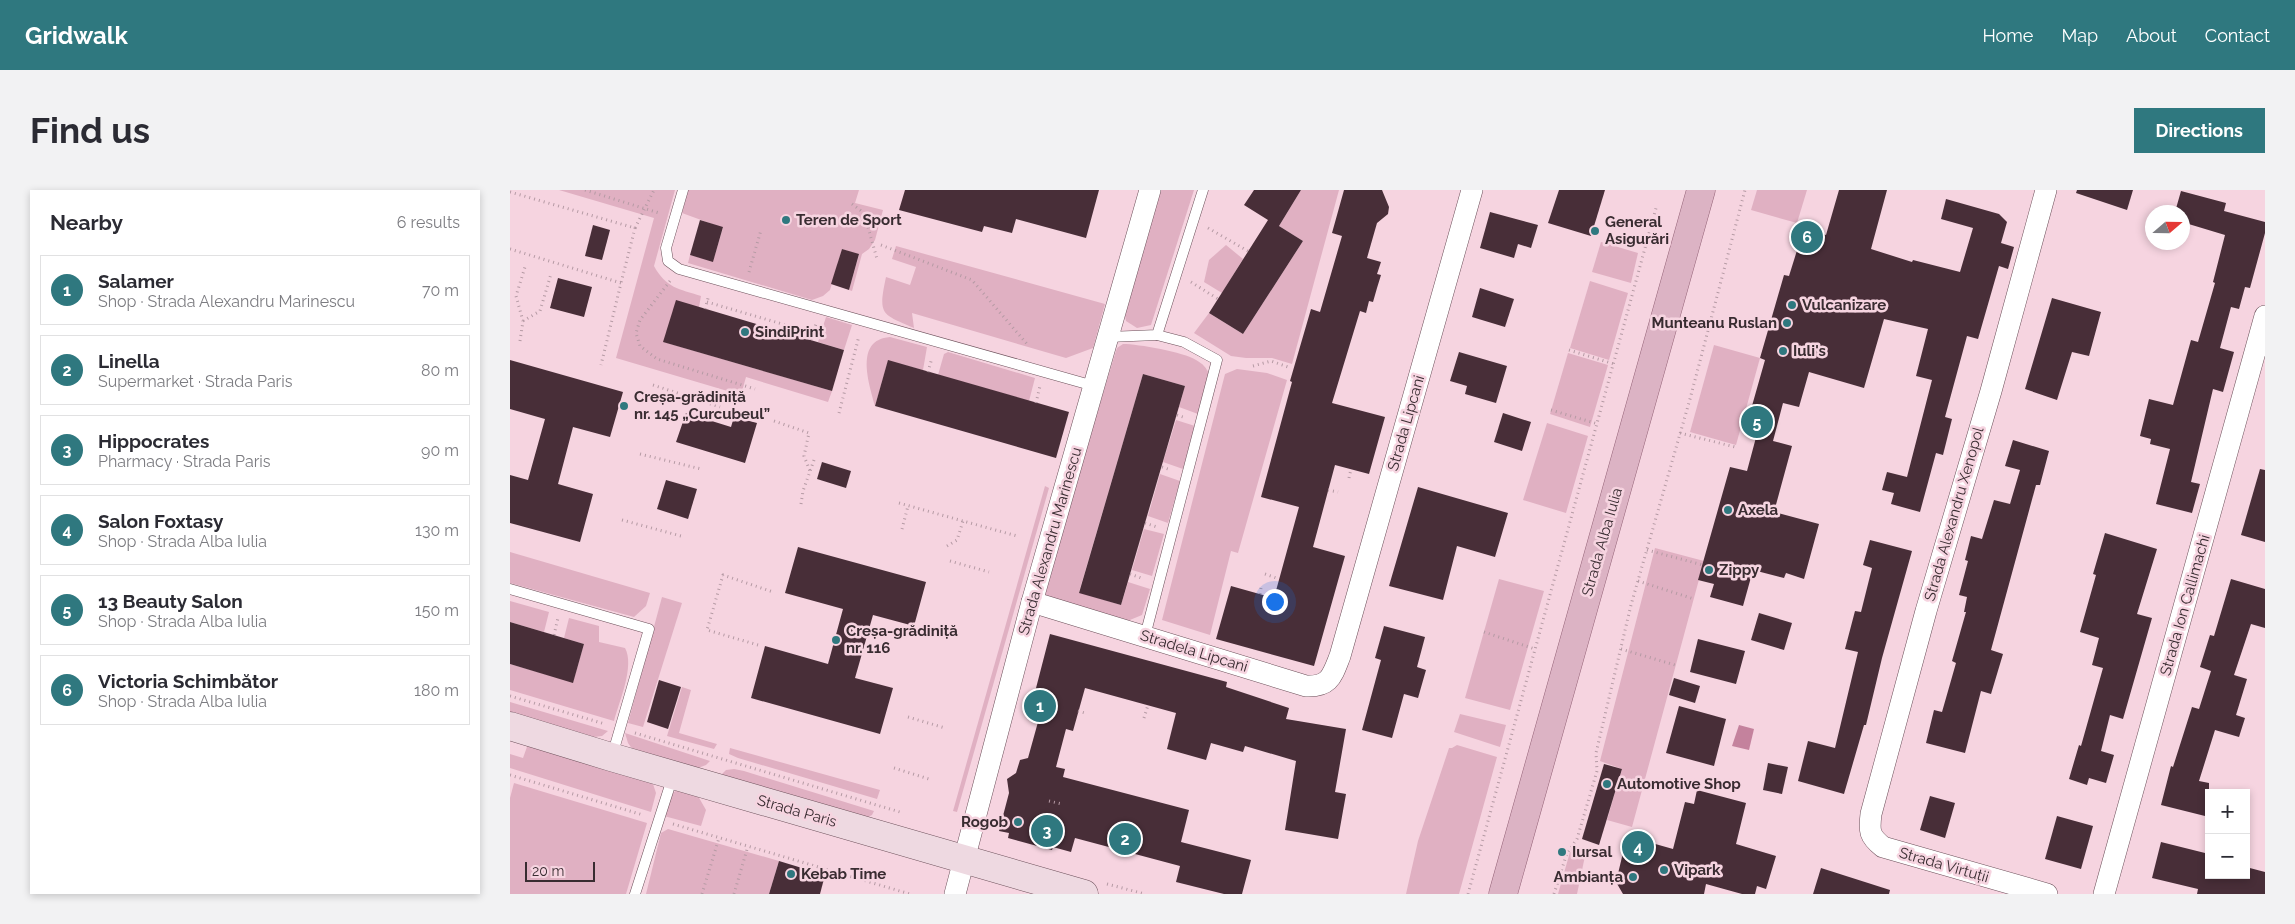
<!DOCTYPE html>
<html lang="en">
<head>
<meta charset="utf-8">
<style>
	:root { --surface:#fff; --page:#f2f2f3; --text:#2b2b33; --muted:#7c7c81; --line:#e1e1e2; --accent:#2f787f }
	body { margin:0; font-family:Raleway,sans-serif; background:var(--page); color:var(--text) }
	.controls { position:absolute; right:15px; bottom:15px; display:grid; overflow:hidden; border-radius:0px; box-shadow:0 2px 8px #0003 }
	.controls button { width:45px; height:45px; display:grid; place-items:center; padding:0; border:0; border-bottom:1px solid var(--line); background:var(--surface); color:var(--text); font:25px sans-serif }
	.compass { position:absolute; left:1635px; top:15px; width:45px; height:45px; border-radius:50%; background:var(--surface); box-shadow:0 2px 8px #0003; rotate:70deg }
	.scale { position:absolute; left:15px; bottom:12px; width:70px; box-sizing:border-box; padding-left:5px; border:2px solid #392c31; border-top:0; font-size:14px; line-height:18px; white-space:nowrap; color:#392c31; -webkit-text-stroke:4px #f6d4e0; paint-order:stroke }
	.you { position:absolute; left:764px; top:411px; width:18px; height:18px; margin:-12px; border:4px solid #fff; border-radius:50%; background:#1a73e8; box-shadow:0 0 0 8px #1a73e833 }
	.badge { display:grid; place-items:center; width:32px; height:32px; border-radius:50%; background:var(--accent); color:#fff; font-size:16px; font-weight:700 }
	.pin { position:absolute; translate:-50% -50%; border:2px solid #fff; box-shadow:0 1px 5px #0006 }
	.list { margin:0; padding:0; list-style:none }
	h2 { display:flex; justify-content:space-between; align-items:center; height:65px; margin:0; padding:0 20px; font-size:21px }
	h2 small { font-size:16px; font-weight:400; color:var(--muted) }
	.list li { display:grid; grid-template-columns:32px 1fr auto; gap:15px; align-items:center; box-sizing:border-box; height:70px; margin:0 10px 10px; padding:0 10px; border:1px solid var(--line); border-radius:0px }
	.list b { display:block; font-size:19px; white-space:nowrap }
	.list p { margin:0; font-size:16px; white-space:nowrap; color:var(--muted) }
	.list em { font-size:16px; font-style:normal; color:var(--muted) }
	.map { position:relative; flex:none; width:1755px; height:704px; overflow:hidden; border-radius:0px }
	header { display:flex; align-items:center; gap:30px; box-sizing:border-box; height:70px; padding:0 25px; background:var(--accent); color:#fff }
	header strong { font-size:24px }
	nav { display:flex; gap:28px; margin-inline-start:auto; font-size:18px }
	.intro { display:flex; align-items:center; justify-content:space-between; box-sizing:border-box; height:120px; padding:0 30px }
	h1 { margin:0; font-size:35px }
	.button { padding:12px 22px; border-radius:0px; background:var(--accent); color:#fff; font-size:18px; font-weight:700 }
	main { display:flex; gap:30px; padding:0 30px }
	aside { flex:1; background:var(--surface); border-radius:0px; box-shadow:0 2px 8px #0003 }
	.map>svg:first-child { display:block }
	.green { fill:#e0b0c2 }
	.water { fill:#c4829d }
	.building { fill:#482e38 }
	.lines { fill:none; stroke-linecap:round; stroke-linejoin:round }
	.lane-casing { stroke:#6b4f59; stroke-width:11 }
	.street-casing { stroke:#6b4f59; stroke-width:22 }
	.secondary-casing { stroke:#6b4f59; stroke-width:29 }
	.primary-casing { stroke:#946377; stroke-width:29 }
	.path { stroke:#b59aa4; stroke-width:3; stroke-dasharray:1 4; stroke-linecap:butt }
	.lane { stroke:#fff; stroke-width:10 }
	.street { stroke:#fff; stroke-width:21 }
	.secondary { stroke:#eed9e1; stroke-width:28 }
	.primary { stroke:#dcb3c4; stroke-width:28 }
	.poi-dot { fill:#2f787f; stroke:#f6d4e0; stroke-width:2 }
	.labels { text-anchor:middle; dominant-baseline:central; stroke-width:5; stroke-linejoin:round; paint-order:stroke }
	.poi-label { font-size:15px; font-weight:bold; fill:#392c31; stroke:#f6d4e0; text-anchor:start }
	.street-label { font-size:15px; fill:#392c31; stroke:#f6d4e0 }
</style>
</head>
<body>
<header>
<strong>Gridwalk</strong>
<nav><a>Home</a><a>Map</a><a>About</a><a>Contact</a></nav>
</header>
<div class="intro"><h1>Find us</h1><a class="button">Directions</a></div>
<main>
<aside>
<h2>Nearby<small>6 results</small></h2>
<ul class="list">
<li><span class="badge">1</span><div><b>Salamer</b><p>Shop · Strada Alexandru Marinescu</p></div><em>70 m</em></li>
<li><span class="badge">2</span><div><b>Linella</b><p>Supermarket · Strada Paris</p></div><em>80 m</em></li>
<li><span class="badge">3</span><div><b>Hippocrates</b><p>Pharmacy · Strada Paris</p></div><em>90 m</em></li>
<li><span class="badge">4</span><div><b>Salon Foxtasy</b><p>Shop · Strada Alba Iulia</p></div><em>130 m</em></li>
<li><span class="badge">5</span><div><b>13 Beauty Salon</b><p>Shop · Strada Alba Iulia</p></div><em>150 m</em></li>
<li><span class="badge">6</span><div><b>Victoria Schimbător</b><p>Shop · Strada Alba Iulia</p></div><em>180 m</em></li>
</ul>
</aside>
<div class="map">
<svg width="1755" height="704" viewBox="0 0 1755 704">
	<rect width="100%" height="100%" fill="#f6d4e0"/>
	<g class="green">
		<path d="M 49,0 L 165,0 L 144,76 C 156,98 169,99 191,106 L 189,117 L 154,152 L 322,201 L 318,212 L 236,187 L 231,205 L 106,168 L 144,28 Z"/>
		<polygon points="178,0 349,0 345,13 373,20 365,50 359,59 352,64 342,101 339,100 349,65 332,59 320,100 313,106 302,110 178,73 180,65 203,71 213,38 172,23"/>
		<polygon points="649,0 684,0 641,135 627,138 616,131 615,126"/>
		<polygon points="791,0 829,0 782,174 762,168 736,168 721,166 684,143 699,123 733,144 793,51 769,36"/>
		<polygon points="1247,0 1297,0 1287,33 1241,20"/>
		<polygon points="1091,52 1128,63 1121,93 1082,82"/>
		<polygon points="716,55 733,69 712,103 694,92 699,70"/>
		<path d="M 386,56 L 595,114 L 583,158 L 556,168 L 402,123 L 404,138 C 371,124 368,125 376,87 L 400,95 L 406,77 L 382,69 Z"/>
		<polygon points="1080,91 1118,103 1099,170 1060,158"/>
		<polygon points="316,127 342,135 334,160 308,152"/>
		<path d="M 380,147 L 417,157 L 413,180 L 378,171 L 365,216 C 359,193 344,150 380,147 Z"/>
		<path d="M 613,154 C 628,154 674,162 686,170 C 693,174 696,177 699,184 L 688,224 L 669,217 L 675,196 L 633,184 L 569,402 L 611,415 L 618,392 L 640,399 L 632,425 L 615,432 L 538,408 L 535,403 L 535,396 L 605,164 L 607,158 Z"/>
		<polygon points="1204,155 1250,168 1226,255 1180,242"/>
		<polygon points="438,162 525,188 519,211 428,185 434,164"/>
		<polygon points="1058,163 1098,175 1080,237 1040,224"/>
		<polygon points="727,179 757,183 777,190 728,363 721,361 700,445 652,430 715,184"/>
		<polygon points="666,230 685,236 673,279 653,272"/>
		<polygon points="1037,233 1078,246 1056,323 1013,310"/>
		<polygon points="650,284 670,291 658,333 638,326"/>
		<polygon points="535,296 539,298 447,622 443,621"/>
		<polygon points="634,339 654,344 642,386 622,380"/>
		<polygon points="1145,358 1194,371 1122,637 1097,630 1112,579 1090,571"/>
		<polygon points="0,362 140,403 136,416 124,427 0,393"/>
		<polygon points="989,389 1034,401 1000,520 955,508"/>
		<polygon points="152,407 172,413 133,537 118,533"/>
		<polygon points="0,411 39,422 34,442 0,432"/>
		<path d="M 59,428 L 89,436 L 89,452 L 115,458 C 125,476 109,512 104,531 L 0,500 L 0,474 L 63,492 L 74,454 L 54,448 Z"/>
		<polygon points="172,497 181,500 169,543 207,554 204,559 157,546"/>
		<polygon points="0,512 98,541 92,546 84,547 0,522"/>
		<polygon points="950,524 996,535 990,557 944,542"/>
		<polygon points="115,543 200,571 196,575 188,578 123,560 118,553"/>
		<polygon points="18,554 142,591 146,603 141,622 0,578 0,564 13,568"/>
		<polygon points="947,555 987,567 949,704 896,704 908,651 939,558 942,558"/>
		<polygon points="220,558 370,600 367,609 228,568 219,564"/>
		<polygon points="224,579 234,581 364,621 362,625 356,628 220,589 212,584 216,580"/>
		<polygon points="4,593 137,633 116,704 0,704 0,608"/>
		<polygon points="167,600 188,606 196,620 191,636 154,626 160,605"/>
		<polygon points="158,639 269,671 259,704 136,704 151,643"/>
		<polygon points="1060,662 1075,666 1067,704 1048,704"/>
	</g>
	<polygon class="water" points="1229,535 1244,539 1239,560 1222,556"/>
	<g class="building">
		<polygon points="395,0 589,0 576,48 506,29 502,43 474,36 472,42 389,20"/>
		<polygon points="744,0 791,0 769,36 793,51 733,144 699,123 758,30 734,15"/>
		<polygon points="834,0 872,0 879,17 878,24 867,33 857,68 871,72 867,84 871,85 867,98 863,112 859,111 856,123 850,121 822,213 875,227 859,284 825,275 803,357 835,366 804,476 706,449 721,396 764,408 789,317 751,307 782,192 780,191 801,119 810,122 832,46 822,43"/>
		<polygon points="1049,0 1095,0 1081,46 1038,33"/>
		<polygon points="1329,0 1377,0 1361,59 1402,72 1403,70 1450,82 1463,38 1431,29 1436,9 1489,24 1497,32 1491,53 1504,57 1498,79 1489,76 1468,149 1457,146 1435,227 1442,229 1433,265 1426,263 1410,322 1381,314 1384,303 1372,300 1377,282 1397,287 1422,190 1406,186 1418,139 1374,129 1354,198 1299,182 1289,217 1273,213 1263,251 1282,256 1264,322 1309,334 1294,389 1276,383 1274,388 1243,380 1233,416 1200,407 1204,394 1188,390 1220,277 1237,281 1248,240 1236,237 1255,170 1250,168 1274,85 1279,86 1294,38 1316,45"/>
		<polygon points="1567,0 1623,0 1617,20 1566,3"/>
		<polygon points="1671,1 1716,13 1714,21 1755,32 1755,43 1740,98 1735,97 1729,119 1721,117 1710,158 1724,162 1713,202 1703,199 1681,292 1690,294 1682,323 1646,314 1660,259 1640,254 1641,249 1630,246 1639,209 1663,215 1681,150 1688,152 1705,93 1703,92 1715,45 1672,32 1672,22 1665,22"/>
		<polygon points="980,22 1028,35 1021,58 1008,54 1004,68 970,58"/>
		<polygon points="190,30 213,37 203,72 180,65"/>
		<polygon points="83,35 100,40 92,70 75,66"/>
		<polygon points="332,59 349,64 339,100 321,94"/>
		<polygon points="48,88 82,97 74,127 40,118"/>
		<polygon points="970,98 1004,109 995,137 962,127"/>
		<polygon points="1542,108 1591,122 1579,166 1562,162 1547,210 1515,199"/>
		<polygon points="166,110 334,160 322,201 153,152"/>
		<polygon points="949,162 997,176 986,213 955,204 957,196 940,191"/>
		<polygon points="0,170 113,202 100,247 63,237 48,294 83,304 70,352 0,333 0,285 18,290 35,229 0,219"/>
		<polygon points="378,170 559,222 546,268 365,216"/>
		<polygon points="633,184 675,196 611,415 569,403"/>
		<polygon points="176,223 221,237 224,227 247,233 235,273 166,252"/>
		<polygon points="993,223 1021,232 1012,261 984,252"/>
		<polygon points="1503,250 1539,261 1530,295 1526,295 1481,460 1493,464 1481,504 1471,501 1455,563 1416,553 1424,520 1432,522 1446,473 1442,471 1456,422 1454,422 1457,407 1449,405 1458,371 1455,370 1461,346 1472,349 1484,310 1500,314 1510,280 1495,276"/>
		<polygon points="312,272 341,281 336,298 307,289"/>
		<polygon points="1750,279 1755,280 1755,352 1731,345"/>
		<polygon points="156,290 187,299 178,329 147,319"/>
		<polygon points="908,297 998,323 985,367 947,356 933,410 879,396"/>
		<polygon points="1595,343 1647,359 1627,424 1642,428 1613,529 1600,525 1591,561 1604,565 1596,593 1579,588 1577,595 1559,589 1569,555 1571,556 1593,478 1582,475 1589,448 1570,442 1586,385 1583,384"/>
		<polygon points="1360,350 1402,361 1372,468 1356,535 1354,535 1334,604 1288,591 1298,551 1325,558 1348,462 1335,459 1345,421 1351,422 1362,378 1353,375"/>
		<polygon points="288,357 416,392 404,436 363,425 345,488 383,498 370,544 241,508 255,456 318,474 333,419 275,403"/>
		<polygon points="1721,389 1755,399 1755,438 1741,434 1724,485 1737,489 1726,525 1735,528 1729,547 1705,540 1689,591 1699,593 1699,627 1651,615 1661,576 1663,577 1682,517 1689,519 1701,481 1690,477 1700,445 1704,446"/>
		<polygon points="1249,423 1282,433 1274,460 1241,450"/>
		<polygon points="0,432 74,454 63,493 0,474"/>
		<polygon points="874,436 915,447 907,477 916,480 908,508 894,504 882,548 852,540 871,470 865,468"/>
		<polygon points="540,444 717,492 716,497 779,518 776,529 836,539 825,602 836,604 828,649 775,640 786,571 735,556 733,562 701,553 696,570 657,559 666,523 575,498 563,541 556,539 546,577 555,579 553,587 679,620 671,652 741,670 732,704 714,704 666,692 670,676 565,648 561,662 543,657 542,660 498,648 499,643 489,641 499,603 497,589 506,583 510,570 518,568 528,532 518,529"/>
		<polygon points="1188,449 1235,461 1226,494 1180,482"/>
		<polygon points="1164,488 1190,496 1185,513 1159,505"/>
		<polygon points="149,490 171,497 158,539 137,532"/>
		<polygon points="1169,516 1216,529 1204,576 1156,563"/>
		<polygon points="1258,573 1278,577 1272,604 1253,600"/>
		<polygon points="1094,574 1112,579 1089,655 1072,649"/>
		<polygon points="1187,600 1236,613 1226,654 1266,666 1256,699 1247,696 1245,704 1232,704 1196,694 1194,704 1113,704 1106,692 1117,646 1163,659 1175,612 1184,614"/>
		<polygon points="1420,606 1445,613 1435,648 1410,640"/>
		<polygon points="1547,626 1583,636 1571,679 1535,669"/>
		<polygon points="1651,652 1699,664 1699,685 1736,685 1736,677 1755,682 1755,704 1687,704 1688,699 1642,688"/>
		<polygon points="269,671 315,685 310,704 259,704"/>
		<polygon points="1311,678 1380,700 1379,704 1303,704"/>
	</g>
	<g class="lines">
		<g class="lane-casing">
			<g id="lane">
				<polyline points="173,0 156,58 158,71 169,79 584,196"/>
				<polyline points="598,147 647,145 693,0"/>
				<polyline points="0,399 139,439 102,566"/>
				<polyline points="635,446 707,170 674,152 647,145"/>
				<polyline points="125,704 163,586"/>
			</g>
		</g>
		<g class="street-casing">
			<g id="street">
				<path d="M 1536,0 L 1481,201 L 1416,421 L 1361,624 C 1359,641 1359,646 1373,657 L 1537,704"/>
				<path d="M 522,412 L 796,496 C 820,497 822,486 830,466 L 962,0"/>
				<polyline points="445,704 522,412 640,0"/>
				<polyline points="1594,704 1755,126"/>
			</g>
		</g>
		<g class="secondary-casing">
			<polyline id="secondary" points="0,536 101,567 574,704"/>
		</g>
		<g class="primary-casing">
			<polyline id="primary" points="993,704 1191,0"/>
		</g>
		<g class="path">
			<polyline points="75,0 149,23"/>
			<polyline points="0,2 125,38 111,93"/>
			<polyline points="342,14 354,23 367,69"/>
			<polyline points="354,23 369,34"/>
			<polyline points="125,38 144,0"/>
			<polyline points="698,38 738,61"/>
			<polyline points="371,55 462,90 517,154"/>
			<polyline points="0,59 111,93 91,175"/>
			<polyline points="239,82 251,40"/>
			<polyline points="160,91 130,130 126,143 130,156 147,169 245,199"/>
			<polyline points="681,92 708,109"/>
			<polyline points="197,112 303,143"/>
			<polyline points="195,119 199,105"/>
			<polyline points="13,131 30,121 41,84"/>
			<polyline points="301,150 306,134"/>
			<polyline points="10,151 13,131 6,106 15,77"/>
			<polyline points="1059,160 1104,174"/>
			<polyline points="743,176 761,171 781,178"/>
			<polyline points="418,182 422,168"/>
			<polyline points="143,195 210,217"/>
			<polyline points="526,213 530,196"/>
			<polyline points="1041,220 1088,234"/>
			<polyline points="329,223 349,146"/>
			<polyline points="667,225 676,228"/>
			<polyline points="264,231 299,243 294,266 300,281"/>
			<polyline points="1170,243 1225,257"/>
			<polyline points="130,264 191,279"/>
			<polyline points="652,277 661,280"/>
			<polyline points="839,288 841,279"/>
			<polyline points="818,300 828,302"/>
			<polyline points="389,313 453,331"/>
			<polyline points="291,314 293,301 304,270"/>
			<polyline points="112,330 171,346"/>
			<polyline points="635,333 647,337"/>
			<polyline points="392,339 398,316"/>
			<polyline points="437,356 447,350 453,331 507,346"/>
			<polyline points="1137,360 1193,375"/>
			<polyline points="440,371 479,382"/>
			<polyline points="620,384 634,389"/>
			<polyline points="755,384 769,389"/>
			<polyline points="1128,391 1184,409"/>
			<polyline points="750,404 751,398"/>
			<polyline points="974,442 1025,459"/>
			<polyline points="44,445 48,428"/>
			<polyline points="248,455 197,440 213,385 263,402"/>
			<polyline points="1111,459 1165,475"/>
			<polyline points="0,506 95,534"/>
			<polyline points="568,521 575,523"/>
			<polyline points="398,527 435,538"/>
			<polyline points="634,528 638,515"/>
			<polyline points="125,543 390,622"/>
			<polyline points="384,578 422,590"/>
			<polyline points="0,585 133,625"/>
			<polyline points="539,611 552,614"/>
			<polyline points="163,634 400,704"/>
			<polyline points="597,694 635,704"/>
			<polyline points="192,704 209,648"/>
			<polyline points="224,704 238,656"/>
			<polyline points="958,704 1146,18"/>
			<polyline points="1044,704 1057,663 1067,649 1087,581 1086,563 1121,415 1180,209 1235,0"/>
		</g>
		<use href="#lane" class="lane"/>
		<use href="#street" class="street"/>
		<use href="#secondary" class="secondary"/>
		<use href="#primary" class="primary"/>
	</g>
	<g class="poi-dot">
		<circle cx="276" cy="30" r="5"/>
		<circle cx="1085" cy="41" r="5"/>
		<circle cx="1282" cy="115" r="5"/>
		<circle cx="1277" cy="133" r="5"/>
		<circle cx="235" cy="142" r="5"/>
		<circle cx="1273" cy="161" r="5"/>
		<circle cx="114" cy="216" r="5"/>
		<circle cx="1218" cy="320" r="5"/>
		<circle cx="1199" cy="380" r="5"/>
		<circle cx="326" cy="450" r="5"/>
		<circle cx="1097" cy="594" r="5"/>
		<circle cx="508" cy="632" r="5"/>
		<circle cx="1052" cy="662" r="5"/>
		<circle cx="1154" cy="680" r="5"/>
		<circle cx="281" cy="684" r="5"/>
		<circle cx="1123" cy="687" r="5"/>
	</g>
	<g class="labels">
		<g class="poi-label">
			<text x="286" y="30">Teren de Sport</text>
			<text x="1095" y="32">General<tspan x="1095" dy="17">Asigurări</tspan></text>
			<text x="1292" y="115">Vulcanizare</text>
			<text x="1267" y="133" text-anchor="end">Munteanu Ruslan</text>
			<text x="245" y="142">SindiPrint</text>
			<text x="1283" y="161">Iuli's</text>
			<text x="124" y="207">Creșa-grădiniță<tspan x="124" dy="17">nr. 145 „Curcubeul”</tspan></text>
			<text x="1228" y="320">Axela</text>
			<text x="1209" y="380">Zippy</text>
			<text x="336" y="441">Creșa-grădiniță<tspan x="336" dy="17">nr. 116</tspan></text>
			<text x="1107" y="594">Automotive Shop</text>
			<text x="498" y="632" text-anchor="end">Rogob</text>
			<text x="1062" y="662">Iursal</text>
			<text x="1164" y="680">Vipark</text>
			<text x="291" y="684">Kebab Time</text>
			<text x="1113" y="687" text-anchor="end">Ambianța</text>
		</g>
		<g class="street-label">
			<text transform="translate(896 233) rotate(-74)">Strada Lipcani</text>
			<text transform="translate(1444 324) rotate(-74)">Strada Alexandru Xenopol</text>
			<text transform="translate(540 351) rotate(-74)">Strada Alexandru Marinescu</text>
			<text transform="translate(1092 352) rotate(-74)">Strada Alba Iulia</text>
			<text transform="translate(1675 415) rotate(-74)">Strada Ion Callimachi</text>
			<text transform="translate(684 461) rotate(17)">Stradela Lipcani</text>
			<text transform="translate(287 621) rotate(16)">Strada Paris</text>
			<text transform="translate(1434 675) rotate(16)">Strada Virtuții</text>
		</g>
	</g>
</svg>
<div class="controls">
<button>+</button>
<button>−</button>
</div>
<svg class="compass" viewBox="-18 -18 36 36"><path d="M0-13l5 13h-10z" fill="#e53935"/><path d="M0 13l5-13h-10z" fill="#7c7c81"/></svg>
<div class="scale">20 m</div>
<div class="you"></div>
<div class="pin badge" style="left:530px;top:516px">1</div>
<div class="pin badge" style="left:615px;top:649px">2</div>
<div class="pin badge" style="left:537px;top:641px">3</div>
<div class="pin badge" style="left:1128px;top:657px">4</div>
<div class="pin badge" style="left:1247px;top:232px">5</div>
<div class="pin badge" style="left:1297px;top:47px">6</div>
</div>
</main>
</body>
</html>
